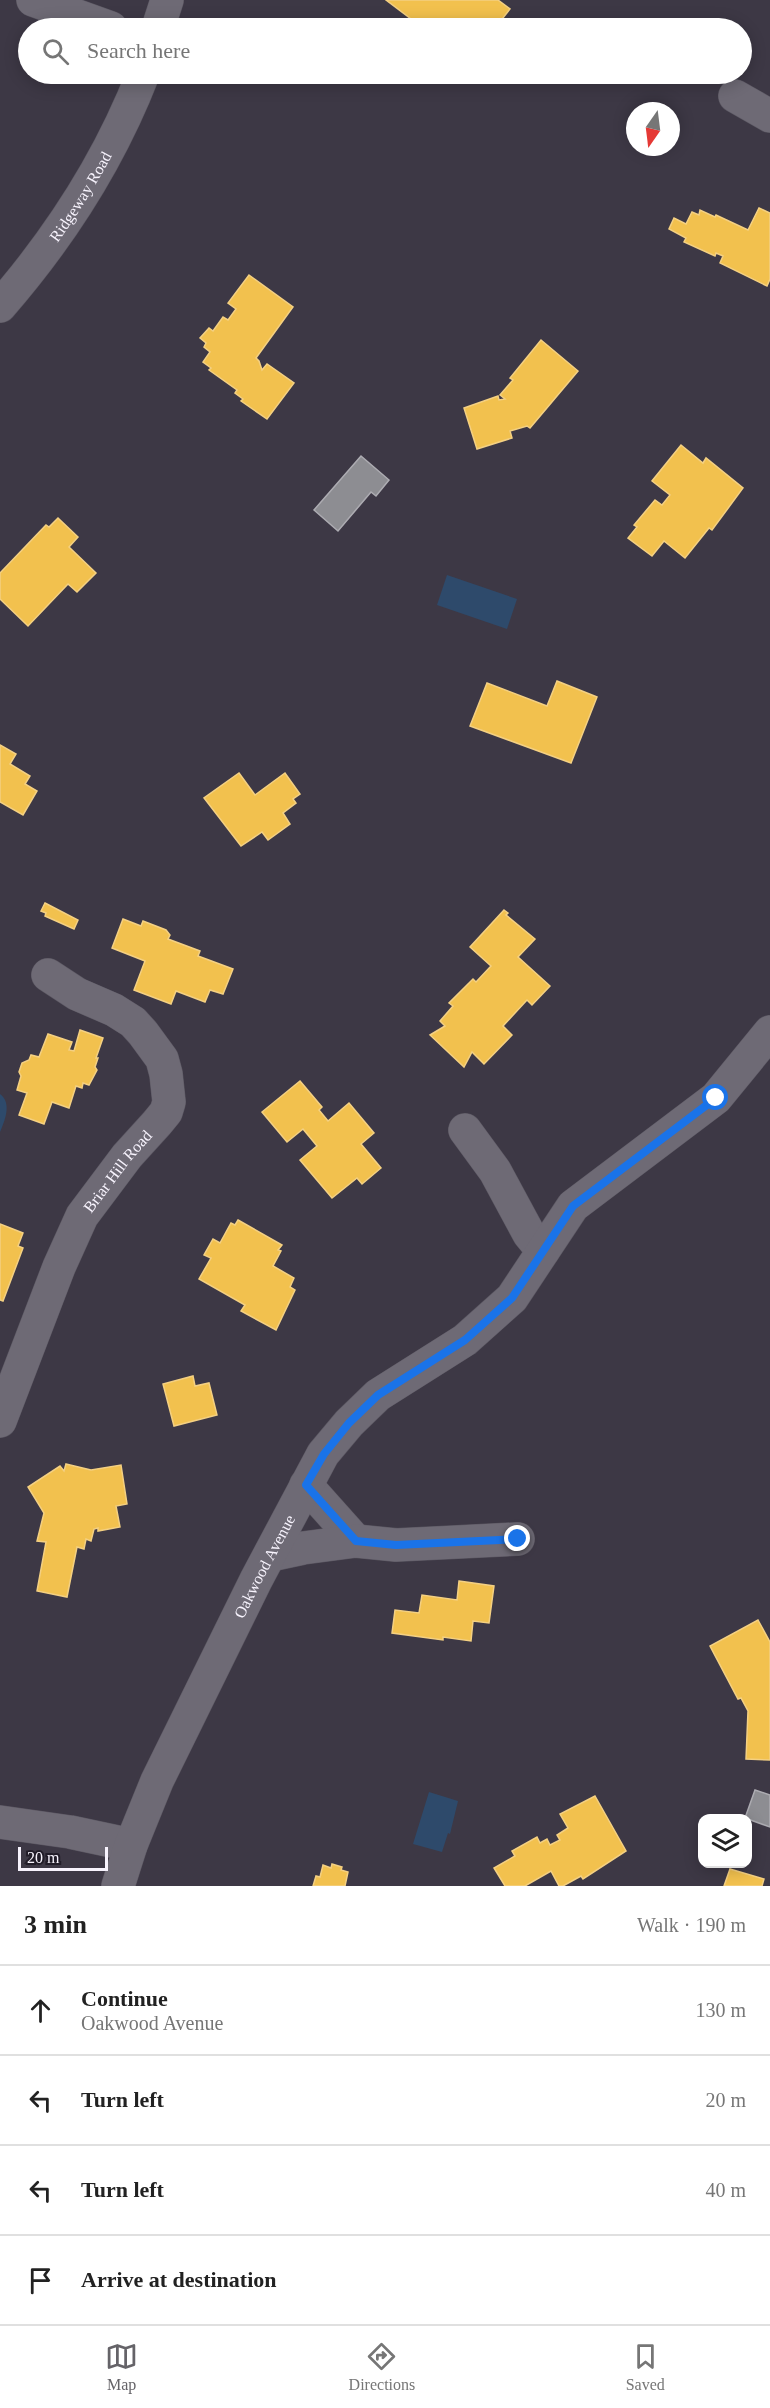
<!DOCTYPE html>
<html lang="en">
<head>
<meta charset="utf-8">
<style>
	:root { --surface:#fff; --page:#f6f6f6; --text:#222; --muted:#767676; --line:#e0e0e0; --accent:#656368 }
	body { margin:0; font-family:"Times New Roman",serif; background:var(--page); color:var(--text) }
	.controls { position:absolute; right:18px; bottom:18px; display:grid; overflow:hidden; border-radius:12px; box-shadow:0 3px 15px #0003 }
	.controls button { width:54px; height:54px; display:grid; place-items:center; padding:0; border:0; border-bottom:2px solid var(--line); background:var(--surface); color:var(--text); font:30px sans-serif }
	.compass { position:absolute; left:626px; top:102px; width:54px; height:54px; border-radius:50%; background:var(--surface); box-shadow:0 3px 15px #0003; rotate:194deg }
	.scale { position:absolute; left:18px; bottom:15px; width:90px; box-sizing:border-box; padding-left:6px; border:3px solid #f7f3fd; border-top:0; font-size:16px; line-height:21px; white-space:nowrap; color:#f7f3fd; -webkit-text-stroke:4px #211c28; paint-order:stroke }
	.stop { position:absolute; width:18px; height:18px; margin:-14px; border:4px solid #1a73e8; border-radius:50%; background:#fff }
	.stop.end { background:#1a73e8; border-color:#fff; box-shadow:0 2px 6px #0008 }
	.list { margin:0; padding:0; list-style:none }
	h2 { display:flex; justify-content:space-between; align-items:center; height:78px; margin:0; padding:0 24px; font-size:26px }
	h2 small { font-size:20px; font-weight:400; color:var(--muted) }
	.list li { display:grid; grid-template-columns:39px 1fr auto; gap:18px; align-items:center; box-sizing:border-box; height:90px; padding:0 24px; border-top:2px solid var(--line) }
	.list b { display:block; font-size:22px; white-space:nowrap }
	.list p { margin:0; font-size:20px; white-space:nowrap; color:var(--muted) }
	.list em { font-size:20px; font-style:normal; color:var(--muted) }
	.icon { flex:none; width:33px; height:33px; fill:none; stroke:currentColor; stroke-width:2; stroke-linecap:round; stroke-linejoin:round }
	.map { position:relative; flex:none; width:770px; height:1886px; overflow:hidden }
	.search { position:absolute; background:var(--surface); box-shadow:0 3px 15px #0003; left:18px; right:18px; top:18px; height:66px; display:flex; align-items:center; gap:15px; box-sizing:border-box; padding:0 21px; border-radius:33px; color:var(--muted); font-size:22px }
	.sheet { height:438px; background:var(--surface) }
	nav { display:flex; justify-content:space-around; align-items:center; box-sizing:border-box; height:84px; border-top:2px solid var(--line); background:var(--surface); font-size:16px; color:var(--muted) }
	nav a { display:grid; justify-items:center; gap:3px }
	nav .on { color:var(--accent) }
	.map>svg:first-child { display:block }
	.water { fill:#2e4a6b }
	.homes { fill:#f2c14e; stroke:#f4d082; stroke-width:1.5 }
	.industry { fill:#8d8d92; stroke:#adacb2; stroke-width:1.5 }
	.lines { fill:none; stroke-linecap:round; stroke-linejoin:round }
	.minor-casing { stroke:#5b5762; stroke-width:34 }
	.minor { stroke:#6e6a75; stroke-width:33 }
	.route { stroke:#1a73e8; stroke-width:8 }
	.labels { text-anchor:middle; dominant-baseline:central; stroke-width:6; stroke-linejoin:round; paint-order:stroke }
	.street-label { font-size:16px; fill:#f7f3fd; stroke:#211c28 }
</style>
</head>
<body>
<div class="map">
<svg width="770" height="1886" viewBox="0 0 770 1886">
	<rect width="100%" height="100%" fill="#3d3845"/>
	<g class="water">
		<polygon points="447,575 517,599 507,629 437,605"/>
		<path d="M 0,1094 C 12,1103 5,1120 0,1132 Z"/>
		<polygon points="429,1792 458,1801 450,1834 448,1833 442,1852 413,1844"/>
	</g>
	<g class="homes">
		<polygon points="386,0 498,0 510,9 495,28 423,28"/>
		<polygon points="759,208 770,213 770,279 767,286 720,263 723,256 716,253 715,256 684,242 686,238 669,229 674,218 686,224 692,212 699,215 700,210 715,217 716,215 748,230"/>
		<polygon points="249,275 293,307 256,358 259,361 262,370 267,364 294,383 267,419 241,401 243,399 235,393 237,390 209,370 211,368 203,362 210,352 204,347 206,343 200,338 209,328 213,331 223,317 228,320 236,309 228,303"/>
		<polygon points="541,340 578,371 530,428 527,426 510,431 512,438 477,449 464,408 498,396 499,400 505,399 500,395 513,380 510,378"/>
		<polygon points="681,445 703,463 706,458 743,488 712,530 709,528 685,558 664,541 652,556 628,538 637,527 634,525 655,500 662,505 670,495 652,481"/>
		<polygon points="58,518 78,537 69,547 96,573 77,592 68,584 28,626 0,599 0,573 46,525 49,527"/>
		<polygon points="557,681 597,697 571,763 470,726 487,683 547,706"/>
		<polygon points="0,745 16,754 10,764 30,776 25,784 37,791 23,815 0,802"/>
		<polygon points="239,773 255,795 285,773 300,794 293,799 296,803 283,813 290,824 268,840 262,832 241,846 204,798"/>
		<polygon points="45,903 78,920 74,929 45,916 46,913 41,911"/>
		<polygon points="504,910 508,913 506,915 535,939 518,957 550,986 532,1005 527,1000 503,1026 512,1035 484,1064 472,1052 464,1067 430,1035 445,1026 440,1021 453,1006 449,1003 473,979 476,982 491,966 470,947"/>
		<polygon points="123,919 141,926 143,921 166,930 170,935 168,939 200,951 198,956 233,969 223,994 210,990 205,1002 176,991 171,1004 134,990 145,961 112,948"/>
		<polygon points="80,1030 103,1038 96,1058 98,1058 95,1067 97,1070 89,1085 83,1083 82,1088 76,1086 69,1108 52,1102 44,1124 19,1115 27,1093 17,1090 21,1076 19,1072 22,1063 29,1060 31,1055 39,1057 48,1034 72,1042 69,1050 74,1051"/>
		<polygon points="300,1081 322,1107 319,1110 328,1121 349,1103 374,1133 361,1144 381,1168 362,1184 357,1178 332,1198 300,1160 317,1146 303,1129 287,1142 262,1112"/>
		<polygon points="238,1220 282,1245 278,1250 281,1251 273,1266 294,1278 290,1287 295,1290 276,1330 241,1311 245,1305 199,1279 211,1258 204,1255 213,1239 220,1243 231,1223 235,1225"/>
		<polygon points="0,1224 23,1233 18,1246 23,1248 3,1301 0,1300"/>
		<polygon points="193,1376 195,1386 209,1383 217,1415 174,1426 163,1384"/>
		<polygon points="66,1464 91,1470 121,1465 127,1504 116,1506 120,1527 98,1531 98,1528 94,1529 91,1541 86,1539 84,1549 77,1547 67,1597 37,1591 46,1542 37,1541 44,1513 28,1487 60,1466 64,1471"/>
		<polygon points="459,1581 494,1586 489,1623 473,1621 471,1641 443,1637 443,1640 392,1633 395,1610 419,1613 422,1595 457,1600"/>
		<polygon points="758,1620 770,1642 770,1760 746,1759 748,1711 741,1698 738,1699 710,1646"/>
		<polygon points="595,1796 626,1851 583,1879 581,1876 563,1886 559,1886 551,1871 525,1886 505,1886 494,1868 515,1856 512,1851 537,1837 540,1843 547,1839 550,1845 560,1840 557,1835 568,1828 560,1814"/>
		<polygon points="332,1864 342,1867 341,1870 348,1872 345,1886 313,1886 316,1876 320,1877 323,1865 331,1868"/>
		<polygon points="730,1869 764,1879 762,1886 724,1886"/>
	</g>
	<g class="industry">
		<polygon points="361,456 389,480 376,496 371,492 338,531 314,510"/>
		<polygon points="755,1790 770,1795 770,1827 745,1818"/>
	</g>
	<g class="lines">
		<g class="minor-casing">
			<g id="minor">
				<polyline points="33,0 111,28"/>
				<polyline points="158,28 167,0"/>
				<polyline points="735,96 770,116"/>
				<path id="s1" d="M 0,306 C 60,237 110,159 143,74"/>
				<polyline points="465,1130 495,1171 529,1234 543,1251"/>
				<path id="s2" d="M 0,1421 L 59,1267 L 82,1216 L 127,1156 L 157,1123 L 166,1112 L 169,1102 L 166,1074 L 162,1059 L 143,1033 L 133,1022 L 114,1010 L 77,994 L 48,975"/>
				<polyline points="306,1485 356,1541"/>
				<polyline points="270,1555 303,1548 356,1541 396,1545 518,1539"/>
				<polyline points="0,1822 70,1832 131,1845"/>
				<path id="s3" d="M 118,1886 L 131,1845 L 157,1781 L 256,1580 L 323,1454 L 349,1423 L 378,1395 L 465,1340 L 512,1298 L 573,1206 L 716,1098 L 770,1032"/>
			</g>
		</g>
		<use href="#minor" class="minor"/>
	</g>
	<g class="lines">
		<polyline class="route" points="518,1539 396,1545 356,1541 306,1485 324,1454 349,1423 378,1395 465,1340 512,1298 573,1206 716,1098"/>
	</g>
	<g class="labels">
		<g class="street-label">
			<text stroke="none"><textPath href="#s1" startOffset="136">Ridgeway Road</textPath></text>
			<text stroke="none"><textPath href="#s2" startOffset="278">Briar Hill Road</textPath></text>
			<text stroke="none"><textPath href="#s3" startOffset="352">Oakwood Avenue</textPath></text>
		</g>
	</g>
</svg>
<div class="controls">
<button><svg class="icon" aria-label="layers" viewBox="0 0 24 24"><path d="M12 4l9 5-9 5-9-5zM3 14l9 5 9-5"/></svg></button>
</div>
<svg class="compass" viewBox="-18 -18 36 36"><path d="M0-13l5 13h-10z" fill="#e53935"/><path d="M0 13l5-13h-10z" fill="#767676"/></svg>
<div class="scale">20 m</div>
<div class="stop" style="left:716px;top:1098px"></div>
<div class="stop end" style="left:518px;top:1539px"></div>
<div class="search"><svg class="icon" aria-label="search" viewBox="0 0 24 24"><circle cx="10" cy="10" r="6"/><path d="M15 15l6 6"/></svg>Search here</div>
</div>
<section class="sheet">
<h2>3 min<small>Walk · 190 m</small></h2>
<ul class="list">
<li><svg class="icon" aria-label="ahead" viewBox="0 0 24 24"><path d="M12 20V5M6 11l6-6 6 6"/></svg><div><b>Continue</b><p>Oakwood Avenue</p></div><em>130 m</em></li>
<li><svg class="icon" aria-label="left" viewBox="0 0 24 24"><path d="M17 20v-9H6M10 6l-5 5 5 5"/></svg><div><b>Turn left</b></div><em>20 m</em></li>
<li><svg class="icon" aria-label="left" viewBox="0 0 24 24"><path d="M17 20v-9H6M10 6l-5 5 5 5"/></svg><div><b>Turn left</b></div><em>40 m</em></li>
<li><svg class="icon" aria-label="arrive" viewBox="0 0 24 24"><path d="M6 21V4h12l-3 4 3 4H6"/></svg><div><b>Arrive at destination</b></div></li>
</ul>
</section>
<nav>
<a class="on"><svg class="icon" aria-label="map" viewBox="0 0 24 24"><path d="M3 6l6-2 6 2 6-2v14l-6 2-6-2-6 2zM9 4v14M15 6v14"/></svg>Map</a>
<a><svg class="icon" aria-label="directions" viewBox="0 0 24 24"><path d="M12 3l9 9-9 9-9-9zM9 14v-3h6M13 9l2 2-2 2"/></svg>Directions</a>
<a><svg class="icon" aria-label="saved" viewBox="0 0 24 24"><path d="M7 4h10v16l-5-4-5 4z"/></svg>Saved</a>
</nav>
</body>
</html>
